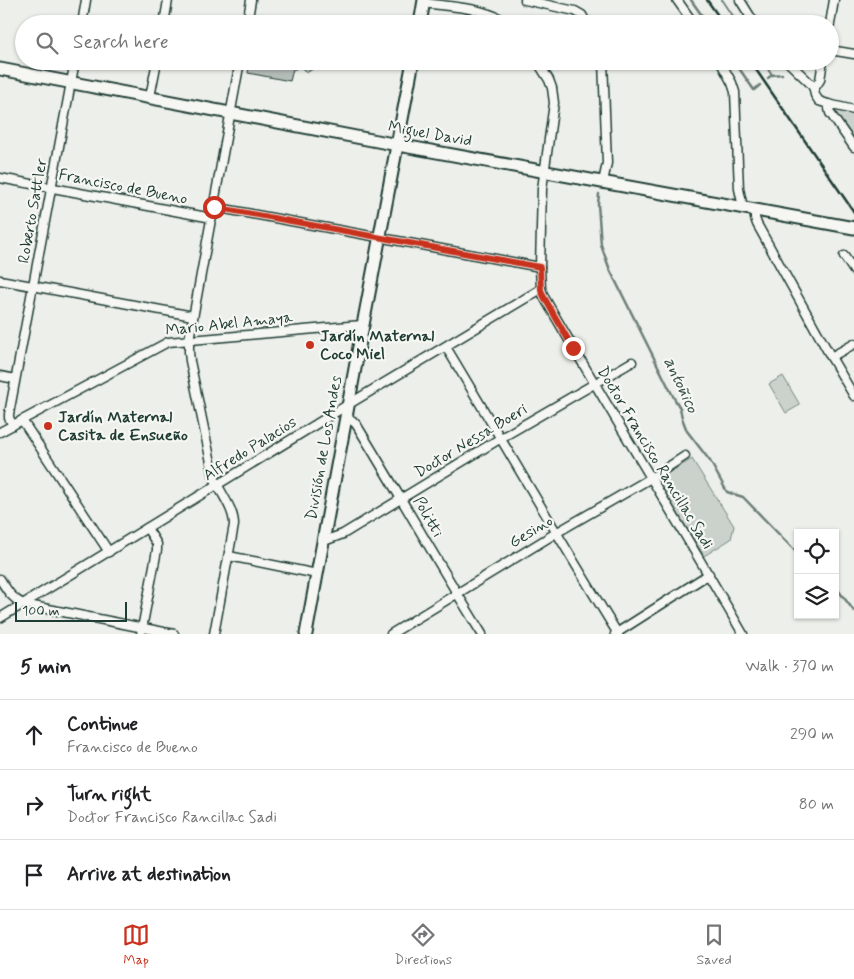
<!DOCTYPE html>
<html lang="en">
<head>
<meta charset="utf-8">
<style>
	:root { --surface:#fff; --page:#f2f2f2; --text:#202124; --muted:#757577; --line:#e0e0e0; --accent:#c8321e }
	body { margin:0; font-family:Mynerve,sans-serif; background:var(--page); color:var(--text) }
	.controls { position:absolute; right:15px; bottom:15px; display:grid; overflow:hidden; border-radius:0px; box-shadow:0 1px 4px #0004 }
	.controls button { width:45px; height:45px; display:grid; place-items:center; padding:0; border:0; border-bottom:1px solid var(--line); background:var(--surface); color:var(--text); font:25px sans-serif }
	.scale { position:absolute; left:15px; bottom:12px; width:112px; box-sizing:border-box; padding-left:5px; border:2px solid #1f3d34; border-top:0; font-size:14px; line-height:18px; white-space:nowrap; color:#1f3d34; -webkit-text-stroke:4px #f6f6f2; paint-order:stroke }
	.stop { position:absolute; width:15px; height:15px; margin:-11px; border:4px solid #c8321e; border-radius:50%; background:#fff }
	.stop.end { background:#c8321e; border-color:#fff; box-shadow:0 1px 5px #0008 }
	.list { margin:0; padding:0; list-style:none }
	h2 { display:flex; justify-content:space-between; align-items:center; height:65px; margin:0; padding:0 20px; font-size:21px }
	h2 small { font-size:16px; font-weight:400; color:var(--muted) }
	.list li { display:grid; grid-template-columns:32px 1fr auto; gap:15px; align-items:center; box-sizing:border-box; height:70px; padding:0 20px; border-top:1px solid var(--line) }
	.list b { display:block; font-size:19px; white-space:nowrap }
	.list p { margin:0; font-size:16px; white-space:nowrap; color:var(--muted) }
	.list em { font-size:16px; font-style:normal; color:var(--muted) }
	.icon { flex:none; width:28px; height:28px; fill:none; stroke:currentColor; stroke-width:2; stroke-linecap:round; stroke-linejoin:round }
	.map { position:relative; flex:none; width:854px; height:634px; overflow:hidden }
	.search { position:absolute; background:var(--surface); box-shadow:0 1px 4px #0004; left:15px; right:15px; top:15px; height:55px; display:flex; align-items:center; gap:12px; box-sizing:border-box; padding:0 18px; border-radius:28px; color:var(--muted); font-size:19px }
	.sheet { height:275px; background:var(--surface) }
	nav { display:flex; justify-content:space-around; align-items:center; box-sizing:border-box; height:70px; border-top:1px solid var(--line); background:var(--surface); font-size:14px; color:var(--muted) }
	nav a { display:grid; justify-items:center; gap:2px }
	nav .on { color:var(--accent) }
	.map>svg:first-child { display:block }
	.green { fill:#cbd2cc; stroke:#758880 }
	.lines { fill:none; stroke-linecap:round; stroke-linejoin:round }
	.stream { stroke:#6c7e77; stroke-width:2.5 }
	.building { fill:#b4bdb8; stroke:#1f3d34 }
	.street-casing { stroke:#1f3d34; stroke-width:11 }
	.secondary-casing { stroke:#1f3d34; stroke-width:15 }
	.street { stroke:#f6f6f2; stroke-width:8 }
	.secondary { stroke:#f6f6f2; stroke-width:11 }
	.rail { stroke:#1f3d34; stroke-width:2.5 }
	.route { stroke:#c8321e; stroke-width:6 }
	.poi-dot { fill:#c8321e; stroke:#f6f6f2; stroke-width:2 }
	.labels { text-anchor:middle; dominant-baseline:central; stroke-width:4.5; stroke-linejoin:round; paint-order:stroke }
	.street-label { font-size:16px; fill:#1f3d34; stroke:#f6f6f2 }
	.poi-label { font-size:16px; font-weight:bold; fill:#1f3d34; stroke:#f6f6f2; text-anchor:start }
	.water-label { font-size:18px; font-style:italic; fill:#3f5850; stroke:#f6f6f2 }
</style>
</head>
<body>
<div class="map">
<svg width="854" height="634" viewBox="0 0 854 634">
	<rect width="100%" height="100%" fill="#edefea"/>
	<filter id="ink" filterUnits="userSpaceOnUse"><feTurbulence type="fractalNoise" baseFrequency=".02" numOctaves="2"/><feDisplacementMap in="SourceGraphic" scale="10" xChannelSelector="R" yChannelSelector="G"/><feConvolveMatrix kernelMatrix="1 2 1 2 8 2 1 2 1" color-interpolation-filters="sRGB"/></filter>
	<g filter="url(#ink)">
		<g class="green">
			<polygon points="838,110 854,114 854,138 836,113"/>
			<polygon points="783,376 800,405 786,413 769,384"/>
			<polygon points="692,459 734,526 731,539 704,556 657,480"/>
		</g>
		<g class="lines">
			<g class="stream">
				<polyline points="691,0 708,24"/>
				<polyline points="722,0 738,24"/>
				<polyline points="734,61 754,90 760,85"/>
				<polyline points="763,61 772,75 782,74"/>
				<polyline points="768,78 772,75"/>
				<polyline points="599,194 598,204 601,245 610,270 674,398 680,408 682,418 687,431 710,461 727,492 743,497 798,554"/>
				<polyline points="835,586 854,611"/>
			</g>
		</g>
		<g class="building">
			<polygon points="254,61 265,61 264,63 283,67 284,61 297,61 296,69 293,69 290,81 248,73 250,63 254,64"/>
			<polygon points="307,61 326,61 306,73 300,65"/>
		</g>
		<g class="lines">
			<g class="street-casing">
				<g id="street">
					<polyline points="525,0 575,11 582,15 587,24"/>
					<polyline points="677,0 694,24"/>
					<polyline points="740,0 755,24"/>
					<path d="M 424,3 C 451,7 487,7 509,24"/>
					<polyline points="82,24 86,0"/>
					<polyline points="164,24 168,0"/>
					<polyline points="247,24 251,0"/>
					<polyline points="830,24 834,0"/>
					<polyline points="830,50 854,54"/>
					<path d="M 537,61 L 549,80 L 552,88 L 554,103 L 542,189 L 540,267 L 541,289 L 544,297 C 609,410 678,521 743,634"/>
					<polyline points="720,61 732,83 735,92 739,189 743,207"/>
					<polyline points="787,61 811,84 814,89 815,95 819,101 828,104 830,113 854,147"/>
					<polyline points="814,89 820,80 823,61"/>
					<polyline points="150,97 157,61"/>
					<polyline points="828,104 854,110"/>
					<polyline points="0,178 212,218"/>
					<polyline points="603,182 607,163 603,61"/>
					<polyline points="214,207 540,267"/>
					<polyline points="755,210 755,218 757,224 831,357 854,396"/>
					<polyline points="844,256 854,271"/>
					<polyline points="0,280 193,316"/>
					<path d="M 446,347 C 504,443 559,539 618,634"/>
					<polyline points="831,357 854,344"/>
					<polyline points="0,376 15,379"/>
					<path d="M 347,416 L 356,424 C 399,494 439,565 482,634"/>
					<polyline points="22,420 109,552"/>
					<polyline points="13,425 9,418 9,414 75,61"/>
					<polyline points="0,432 168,342 349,326 363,325"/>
					<polyline points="324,541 343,534 501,438 632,362"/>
					<polyline points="229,556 317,574"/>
					<path d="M 0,579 C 7,590 11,598 23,604 L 174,634"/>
					<polyline points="0,618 349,404 541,289"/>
					<polyline points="141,634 157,550 157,544 147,528"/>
					<path d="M 214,634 L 234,525 C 234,508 220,493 214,477 L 190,361 L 189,352 L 189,340 L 240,61"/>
					<polyline points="391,634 556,533 651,478 685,456"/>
					<polyline points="615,634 709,574"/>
				</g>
			</g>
			<g class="secondary-casing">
				<g id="secondary">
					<polyline points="420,24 424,0"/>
					<polyline points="0,69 398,145 854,228"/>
					<polyline points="306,634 363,325 413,61"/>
				</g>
			</g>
			<use href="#street" class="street"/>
			<use href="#secondary" class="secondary"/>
			<g class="rail">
				<polyline points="707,0 724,24"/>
				<polyline points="750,61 854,212"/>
			</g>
		</g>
	</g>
	<g class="lines" filter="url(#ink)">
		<polyline class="route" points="214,207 540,267 541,290 544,297 573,348"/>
	</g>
	<g class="poi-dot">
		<circle cx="310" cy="345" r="5"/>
		<circle cx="48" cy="426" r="5"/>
	</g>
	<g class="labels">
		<g class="street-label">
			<text transform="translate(430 134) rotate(10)">Miguel David</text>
			<text transform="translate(123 187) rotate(11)">Francisco de Bueno</text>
			<text transform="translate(33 211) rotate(-80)">Roberto Sattler</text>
			<text transform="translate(229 324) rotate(-6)">Mario Abel Amaya</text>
			<text transform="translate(471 441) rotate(-31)">Doctor Nessa Boeri</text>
			<text transform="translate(324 448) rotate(-80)">División de Los Andes</text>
			<text transform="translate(250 449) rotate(-32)">Alfredo Palacios</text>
			<text transform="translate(655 458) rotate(59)">Doctor Francisco Rancillac Sadi</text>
			<text transform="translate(428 517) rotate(60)">Politti</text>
			<text transform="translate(531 532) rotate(-31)">Gesino</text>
		</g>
		<g class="poi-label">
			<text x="320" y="336">Jardín Maternal<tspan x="320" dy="18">Coco Miel</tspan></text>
			<text x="58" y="417">Jardín Maternal<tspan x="58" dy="18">Casita de Ensueño</tspan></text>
		</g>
		<g class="water-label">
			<text transform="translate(681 385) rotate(65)">antoñico</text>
		</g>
	</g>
</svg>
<div class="controls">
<button><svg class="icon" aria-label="locate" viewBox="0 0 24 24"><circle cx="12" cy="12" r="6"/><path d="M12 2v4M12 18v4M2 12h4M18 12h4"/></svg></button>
<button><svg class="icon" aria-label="layers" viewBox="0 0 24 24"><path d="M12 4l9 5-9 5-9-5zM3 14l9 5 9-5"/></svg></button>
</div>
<div class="scale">100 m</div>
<div class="stop" style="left:214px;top:207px"></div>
<div class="stop end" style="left:573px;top:348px"></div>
<div class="search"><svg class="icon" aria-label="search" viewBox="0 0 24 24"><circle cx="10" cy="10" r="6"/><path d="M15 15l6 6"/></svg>Search here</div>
</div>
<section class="sheet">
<h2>5 min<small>Walk · 370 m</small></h2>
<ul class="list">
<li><svg class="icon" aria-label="ahead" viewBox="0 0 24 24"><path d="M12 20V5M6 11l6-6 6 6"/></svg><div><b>Continue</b><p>Francisco de Bueno</p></div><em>290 m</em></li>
<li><svg class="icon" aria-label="right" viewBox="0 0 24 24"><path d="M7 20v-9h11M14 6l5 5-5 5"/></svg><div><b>Turn right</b><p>Doctor Francisco Rancillac Sadi</p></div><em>80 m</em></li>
<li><svg class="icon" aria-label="arrive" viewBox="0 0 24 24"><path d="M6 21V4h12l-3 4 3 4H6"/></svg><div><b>Arrive at destination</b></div></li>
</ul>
</section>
<nav>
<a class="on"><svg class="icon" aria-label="map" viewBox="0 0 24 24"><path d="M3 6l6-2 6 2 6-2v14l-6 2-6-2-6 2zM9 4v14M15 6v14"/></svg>Map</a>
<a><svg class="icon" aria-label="directions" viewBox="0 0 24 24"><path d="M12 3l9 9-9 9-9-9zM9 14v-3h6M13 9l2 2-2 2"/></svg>Directions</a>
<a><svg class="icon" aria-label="saved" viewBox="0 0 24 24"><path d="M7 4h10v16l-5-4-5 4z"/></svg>Saved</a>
</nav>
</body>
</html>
